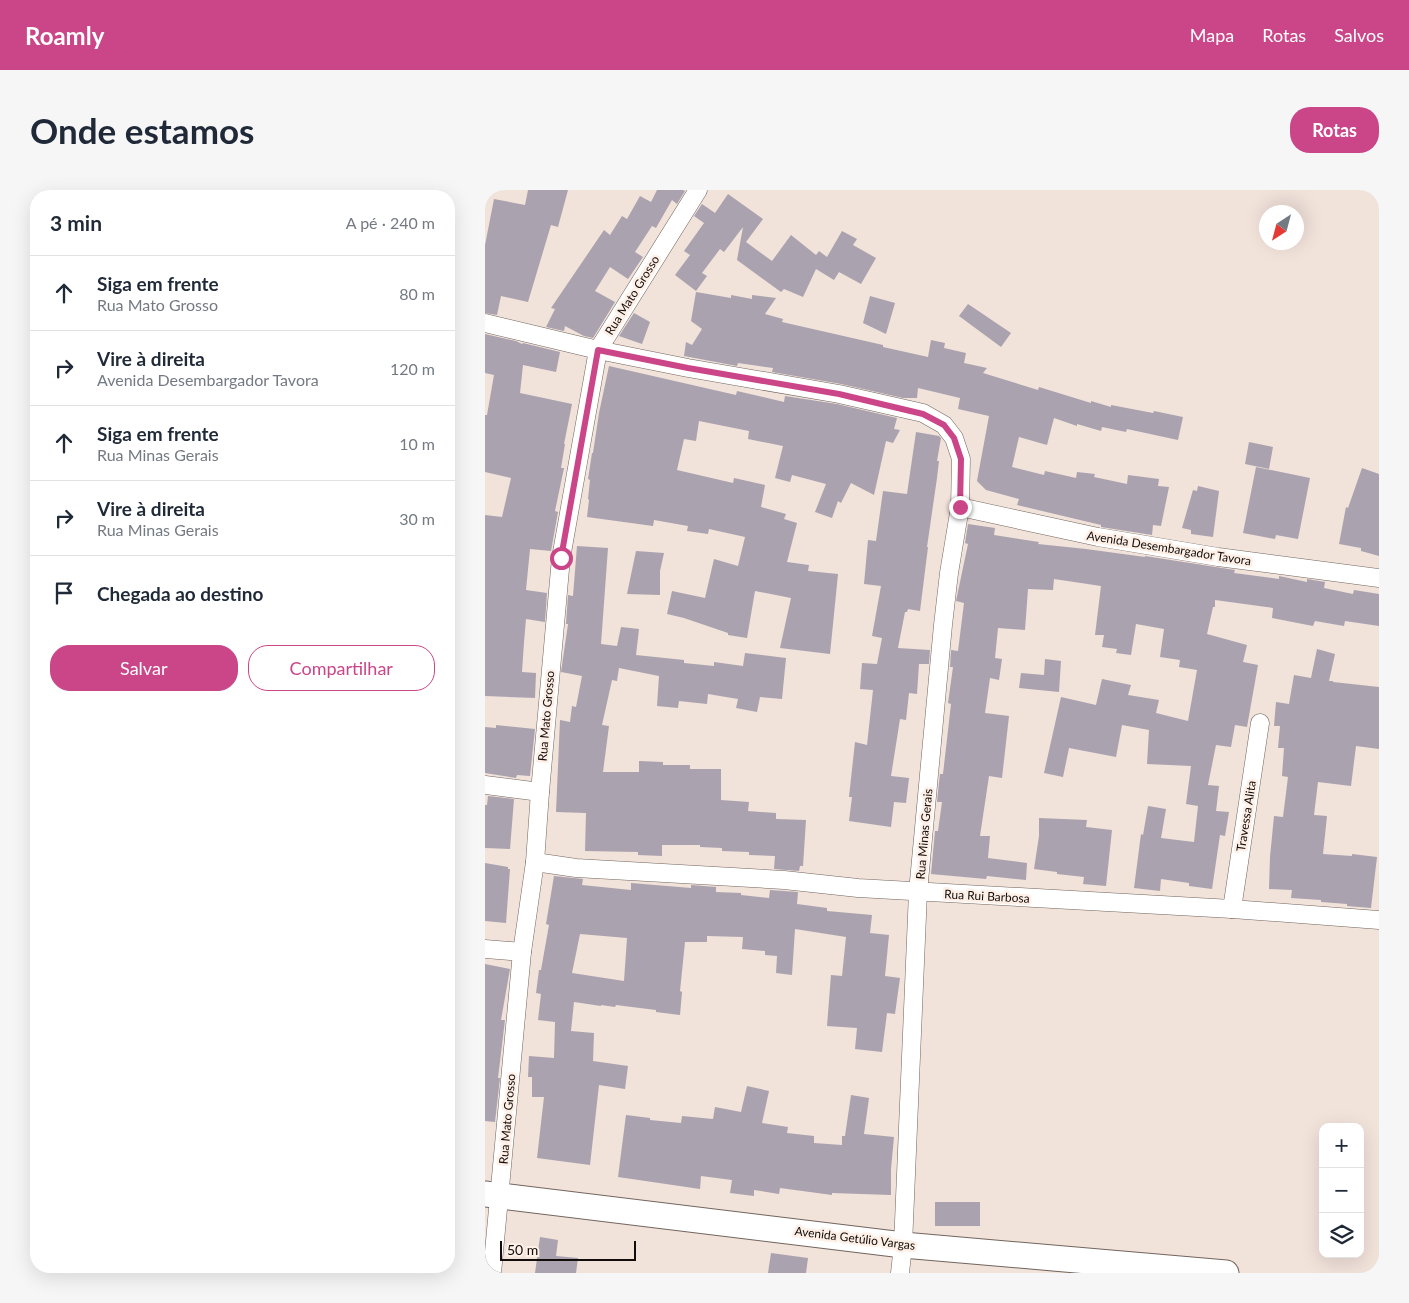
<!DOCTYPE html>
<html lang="pt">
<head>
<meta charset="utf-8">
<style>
	:root { --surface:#fff; --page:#f6f6f7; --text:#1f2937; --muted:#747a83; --line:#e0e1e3; --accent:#cb4688 }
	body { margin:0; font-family:Lato,sans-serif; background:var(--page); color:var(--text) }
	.controls { position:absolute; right:15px; bottom:15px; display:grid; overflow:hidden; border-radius:10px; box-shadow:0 5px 20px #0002 }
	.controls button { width:45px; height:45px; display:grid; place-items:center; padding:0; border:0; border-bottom:1px solid var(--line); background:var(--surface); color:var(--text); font:25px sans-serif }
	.compass { position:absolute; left:774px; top:15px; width:45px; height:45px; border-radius:50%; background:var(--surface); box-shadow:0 5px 20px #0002; rotate:216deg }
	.scale { position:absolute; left:15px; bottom:12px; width:136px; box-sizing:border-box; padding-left:5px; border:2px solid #120d0b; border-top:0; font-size:14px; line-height:18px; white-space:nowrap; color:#120d0b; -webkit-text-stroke:4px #feefe7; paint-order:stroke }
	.stop { position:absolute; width:15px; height:15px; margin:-11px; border:4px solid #cb4688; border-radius:50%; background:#fff }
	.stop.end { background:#cb4688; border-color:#fff; box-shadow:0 1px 5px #0008 }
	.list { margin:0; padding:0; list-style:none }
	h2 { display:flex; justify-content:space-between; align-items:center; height:65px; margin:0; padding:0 20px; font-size:21px }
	h2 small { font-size:16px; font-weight:400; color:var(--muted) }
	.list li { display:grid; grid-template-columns:32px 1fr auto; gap:15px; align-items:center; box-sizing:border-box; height:75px; padding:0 20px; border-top:1px solid var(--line) }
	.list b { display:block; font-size:19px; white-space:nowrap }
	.list p { margin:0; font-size:16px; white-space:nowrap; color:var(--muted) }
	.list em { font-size:16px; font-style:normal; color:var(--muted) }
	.actions { display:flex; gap:10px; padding:15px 20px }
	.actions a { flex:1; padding:11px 0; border:1px solid var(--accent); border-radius:20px; text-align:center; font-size:18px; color:var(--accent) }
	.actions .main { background:var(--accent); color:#fff }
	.icon { flex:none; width:28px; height:28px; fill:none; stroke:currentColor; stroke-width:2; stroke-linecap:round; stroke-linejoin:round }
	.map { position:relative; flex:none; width:894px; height:1083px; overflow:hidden; border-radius:20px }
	header { display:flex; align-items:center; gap:30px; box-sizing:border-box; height:70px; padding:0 25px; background:var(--accent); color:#fff }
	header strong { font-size:24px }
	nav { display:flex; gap:28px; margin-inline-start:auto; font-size:18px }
	.intro { display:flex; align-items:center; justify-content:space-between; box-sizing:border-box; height:120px; padding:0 30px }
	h1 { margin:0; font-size:35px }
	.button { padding:12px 22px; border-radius:20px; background:var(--accent); color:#fff; font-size:18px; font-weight:700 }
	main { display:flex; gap:30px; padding:0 30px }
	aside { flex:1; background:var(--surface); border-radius:20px; box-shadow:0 5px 20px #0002 }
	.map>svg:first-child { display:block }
	.building { fill:#aaa2af; fill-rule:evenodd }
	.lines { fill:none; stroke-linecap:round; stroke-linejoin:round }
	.street-casing { stroke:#72655e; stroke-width:19 }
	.secondary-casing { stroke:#72655e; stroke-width:27 }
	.street { stroke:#fff; stroke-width:18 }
	.secondary { stroke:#fff; stroke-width:25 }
	.route { stroke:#cb4688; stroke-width:6 }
	.labels { text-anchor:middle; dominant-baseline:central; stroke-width:5; stroke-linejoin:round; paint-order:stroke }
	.street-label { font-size:12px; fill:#120d0b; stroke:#feefe7 }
</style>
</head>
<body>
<header>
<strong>Roamly</strong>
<nav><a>Mapa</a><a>Rotas</a><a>Salvos</a></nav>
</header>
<div class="intro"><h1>Onde estamos</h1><a class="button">Rotas</a></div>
<main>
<aside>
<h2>3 min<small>A pé · 240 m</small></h2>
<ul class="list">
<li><svg class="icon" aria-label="ahead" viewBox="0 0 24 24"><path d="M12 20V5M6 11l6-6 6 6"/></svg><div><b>Siga em frente</b><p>Rua Mato Grosso</p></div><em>80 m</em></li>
<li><svg class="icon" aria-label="right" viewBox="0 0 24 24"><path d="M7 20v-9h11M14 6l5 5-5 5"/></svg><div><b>Vire à direita</b><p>Avenida Desembargador Tavora</p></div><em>120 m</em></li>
<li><svg class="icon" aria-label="ahead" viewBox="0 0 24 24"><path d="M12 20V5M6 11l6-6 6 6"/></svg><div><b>Siga em frente</b><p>Rua Minas Gerais</p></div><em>10 m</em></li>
<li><svg class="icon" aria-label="right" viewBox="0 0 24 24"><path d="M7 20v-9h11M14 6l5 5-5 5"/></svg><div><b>Vire à direita</b><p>Rua Minas Gerais</p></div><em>30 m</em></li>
<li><svg class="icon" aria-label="arrive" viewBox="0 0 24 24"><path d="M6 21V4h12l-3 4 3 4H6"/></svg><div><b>Chegada ao destino</b></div></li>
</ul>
<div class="actions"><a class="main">Salvar</a><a>Compartilhar</a></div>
</aside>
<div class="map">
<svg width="894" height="1083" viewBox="0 0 894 1083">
	<rect width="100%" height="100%" fill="#f1e2da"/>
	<g class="building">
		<polygon points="43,0 83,0 73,37 66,35 43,112 16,106 12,125 0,123 0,55 9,9 40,15"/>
		<polygon points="172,0 198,0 200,1 192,14 187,10 171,38 167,36 150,62 158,67 143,89 125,77 110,101 130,112 108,148 99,146 80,136 79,141 61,137 70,119 66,118 119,40 125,45 137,26 142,29 155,6 166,12"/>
		<polygon points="243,4 278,29 261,52 287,71 306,45 331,65 334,61 342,67 357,41 372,49 368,55 391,68 376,94 354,82 349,90 331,79 318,107 299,99 296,102 252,70 258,37 239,62 235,59 217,83 222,86 211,101 190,85 205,65 199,61 219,33 209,26 217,14 230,23"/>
		<polygon points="211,102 246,108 246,105 267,109 267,105 291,108 280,124 298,129 297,132 398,155 398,157 443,167 446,150 460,153 459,158 481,163 479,173 502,178 498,183 553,200 554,197 606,213 606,211 626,217 626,215 668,223 669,221 698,227 693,250 642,239 641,242 617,237 616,241 592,234 592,236 569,228 562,255 534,247 527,277 559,285 560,281 591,288 592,282 610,284 609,287 642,294 643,285 674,289 673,296 684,297 676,336 668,335 667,345 616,337 616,335 532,315 534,309 501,300 492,291 504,226 473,219 475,208 433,198 432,208 418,208 356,194 287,182 288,178 253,173 252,176 199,166 201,152 207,155 217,139 206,131"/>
		<polygon points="385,106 410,113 401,144 378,133"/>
		<polygon points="483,114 526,143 516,157 474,126"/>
		<polygon points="149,123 165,132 157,154 134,146"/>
		<polygon points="0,144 31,151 37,154 38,153 75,162 71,182 38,175 35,203 87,214 79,254 80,254 76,278 79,278 70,321 73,322 66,361 45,359 41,400 62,403 60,432 41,429 39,452 37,482 51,483 50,508 0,506 0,325 17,327 26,288 0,282 0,225 2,225 9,185 0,183"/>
		<polygon points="124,176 251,205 252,201 299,212 300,206 352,214 412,228 409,239 415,240 408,253 401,251 389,305 366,293 356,313 353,311 347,328 330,322 341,294 307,285 305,292 290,288 298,256 263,249 264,241 214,231 211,251 199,249 192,280 248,293 249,288 280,295 276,317 301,324 299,329 312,333 302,372 324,375 323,381 353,384 345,464 295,458 306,408 270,401 262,448 243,445 243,443 199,428 182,424 187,401 220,408 229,369 253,376 260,347 224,339 223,344 202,341 203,336 169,330 168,336 102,327 104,310 103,309 105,290 103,289 107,263 108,263 114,223"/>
		<polygon points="431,242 454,246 456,248 452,271 454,271 452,288 442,357 443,357 435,421 423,419 422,422 420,422 413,458 445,460 444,474 434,474 432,504 424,503 421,530 415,529 406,586 424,588 421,613 409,612 406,637 364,631 367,607 364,607 370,552 382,555 388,500 375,499 377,473 392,474 397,448 387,446 396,396 379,394 383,350 391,351 398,301 422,304"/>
		<polygon points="764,252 788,257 784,279 760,274"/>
		<polygon points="771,277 825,288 813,349 791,345 790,349 758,343"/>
		<polygon points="877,278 894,284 894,366 876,361 876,358 854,354 861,317 863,318"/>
		<polygon points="713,296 734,301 728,347 706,344 706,340 697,338 708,300 712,301"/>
		<polygon points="483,334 510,338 509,345 554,352 553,354 601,359 660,367 660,366 750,380 749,383 794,389 794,386 822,392 822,389 840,392 839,398 868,404 869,400 894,404 894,436 860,431 859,436 830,431 828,436 787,428 788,418 730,410 730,417 728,417 722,444 762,455 758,472 773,475 762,537 750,535 746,557 731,555 723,595 734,596 731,621 744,622 740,646 735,645 727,699 704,696 704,693 676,689 675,701 649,698 656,644 658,645 663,616 681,619 676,648 709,652 713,616 701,614 706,576 662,574 664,540 637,535 631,567 584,558 578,587 559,583 576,507 611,515 617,489 646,495 643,505 674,510 671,523 703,531 712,480 694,477 695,470 675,467 679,439 651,434 646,465 631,463 632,459 617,457 619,445 610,445 616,396 569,389 568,400 543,399 540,440 513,438 510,468 517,469 514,490 505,488 500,523 524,526 517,588 504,586 495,646 505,646 503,668 542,673 541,690 502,686 501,689 446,684 450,641 453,641 457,612 452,612 454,592 455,584 458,584 466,514 463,513 468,477 465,477 466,460 473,461 479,413 471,411 483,354 480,353"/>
		<polygon points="92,356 123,358 116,454 132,456 136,437 154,439 151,465 199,470 199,473 229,476 229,472 258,476 260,463 301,468 297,509 275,507 272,522 251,518 253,509 223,504 222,514 194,511 193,518 172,516 174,486 134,478 132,491 127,490 117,535 124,536 118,582 154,582 154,571 178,572 178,575 205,575 205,579 236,579 236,610 264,612 263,621 291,623 291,629 321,630 318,676 315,676 314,681 289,679 290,666 264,665 264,662 237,661 237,658 215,657 215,655 177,655 177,666 153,665 153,662 100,661 101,623 71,622 75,530 85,532 87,516 91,517 97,486 76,482 83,434 81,434 83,405 88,406"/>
		<polygon points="151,361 179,363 175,381 175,405 142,404"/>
		<polygon points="832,459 850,464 844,491 848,491 848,492 894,497 894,559 871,556 866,596 833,592 829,625 842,626 838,664 867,666 867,664 892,667 886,718 862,716 862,714 836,712 836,710 806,708 807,700 784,699 785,667 789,626 798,627 803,587 797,586 799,558 793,558 795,536 789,536 791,512 804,514 809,485 826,488"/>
		<polygon points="560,469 576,471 574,502 534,498 536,483 559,485"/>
		<polygon points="11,535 50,539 45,586 32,585 31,588 0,583 0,537 11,538"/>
		<polygon points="3,606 29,609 25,659 0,658 0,615 2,615"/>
		<polygon points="554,628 602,630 601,637 627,640 621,696 598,694 599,687 572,684 572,682 549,679 554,646"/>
		<polygon points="0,673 23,677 23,679 25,679 21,733 0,731"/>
		<path d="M 69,686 L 98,689 L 97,695 L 146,700 L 146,693 L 206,698 L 206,695 L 231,697 L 231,702 L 256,703 L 256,705 L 284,708 L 285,700 L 313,702 L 312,714 L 342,718 L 342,721 L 387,725 L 385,743 L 404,745 L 400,786 L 415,788 L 410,824 L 402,823 L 397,862 L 370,859 L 372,838 L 342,836 L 346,785 L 357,786 L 361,747 L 310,739 L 307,785 L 291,783 L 292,766 L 280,765 L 280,761 L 257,759 L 258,747 L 222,746 L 222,752 L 200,752 L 195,801 L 197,802 L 195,825 L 171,822 L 171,820 L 131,815 L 130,817 L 116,815 L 116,816 L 89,812 L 86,841 L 109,843 L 108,871 L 143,876 L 140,899 L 114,895 L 105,975 L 52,968 L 59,907 L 47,907 L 47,887 L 43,887 L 44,866 L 69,868 L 70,832 L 53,830 L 56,804 L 51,803 L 54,780 L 56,780 L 64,735 L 61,734 ZM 95,744 L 142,748 L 139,791 L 87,783 Z"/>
		<polygon points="0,774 25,779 16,830 20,830 13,888 15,888 10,932 0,931"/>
		<polygon points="262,896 284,901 277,933 303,937 302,943 329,946 329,953 357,955 357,946 360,946 366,905 384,908 379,944 409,947 406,979 406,1005 347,1003 347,1005 295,998 294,1004 269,1000 269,1006 245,1003 247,990 216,986 215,999 133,987 141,925 165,928 165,930 196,933 197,926 228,929 230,917 256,922"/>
		<rect x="450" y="1012" width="45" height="24"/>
		<polygon points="55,1047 73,1050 71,1066 93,1068 91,1083 50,1083"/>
		<polygon points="286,1063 323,1068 321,1083 283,1083"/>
	</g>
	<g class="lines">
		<g class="street-casing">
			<g id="street">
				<polyline points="0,133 113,160 203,178 354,204 438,223 459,235 469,248 476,269 475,317 464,383 458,435 433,702 418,1055 415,1083"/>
				<polyline points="475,317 613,347 733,367 894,388"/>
				<polyline points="0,595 55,602"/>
				<polyline points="50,672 91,678 299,690 373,698 747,719 894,730"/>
				<polyline points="747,719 775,533"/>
				<polyline points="0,759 37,762"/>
				<polyline points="7,1083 37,762 50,672 55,602 76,368 113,160 213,0"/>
			</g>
		</g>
		<g class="secondary-casing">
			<polyline id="secondary" points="0,1004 418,1055 741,1083"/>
		</g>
		<use href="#street" class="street"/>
		<use href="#secondary" class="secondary"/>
	</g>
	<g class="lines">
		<polyline class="route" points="76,368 113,160 203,178 354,204 438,224 459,235 469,248 476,269 475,317"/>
	</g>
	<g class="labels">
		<g class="street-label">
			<text transform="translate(147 105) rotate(-58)">Rua Mato Grosso</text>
			<text transform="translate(684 358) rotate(9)">Avenida Desembargador Tavora</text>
			<text transform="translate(61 526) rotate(-85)">Rua Mato Grosso</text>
			<text transform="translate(761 626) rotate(-81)">Travessa Alita</text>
			<text transform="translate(439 644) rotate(-85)">Rua Minas Gerais</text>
			<text transform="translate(502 706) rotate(3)">Rua Rui Barbosa</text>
			<text transform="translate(22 929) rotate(-85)">Rua Mato Grosso</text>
			<text transform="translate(370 1048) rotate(7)">Avenida Getúlio Vargas</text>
		</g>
	</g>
</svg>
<div class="controls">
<button>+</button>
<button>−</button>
<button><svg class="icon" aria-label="layers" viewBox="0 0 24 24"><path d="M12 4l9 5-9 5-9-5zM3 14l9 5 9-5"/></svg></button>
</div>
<svg class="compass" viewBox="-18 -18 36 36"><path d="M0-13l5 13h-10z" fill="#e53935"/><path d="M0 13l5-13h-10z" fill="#747a83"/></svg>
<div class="scale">50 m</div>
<div class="stop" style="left:76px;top:368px"></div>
<div class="stop end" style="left:475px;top:317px"></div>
</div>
</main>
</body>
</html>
